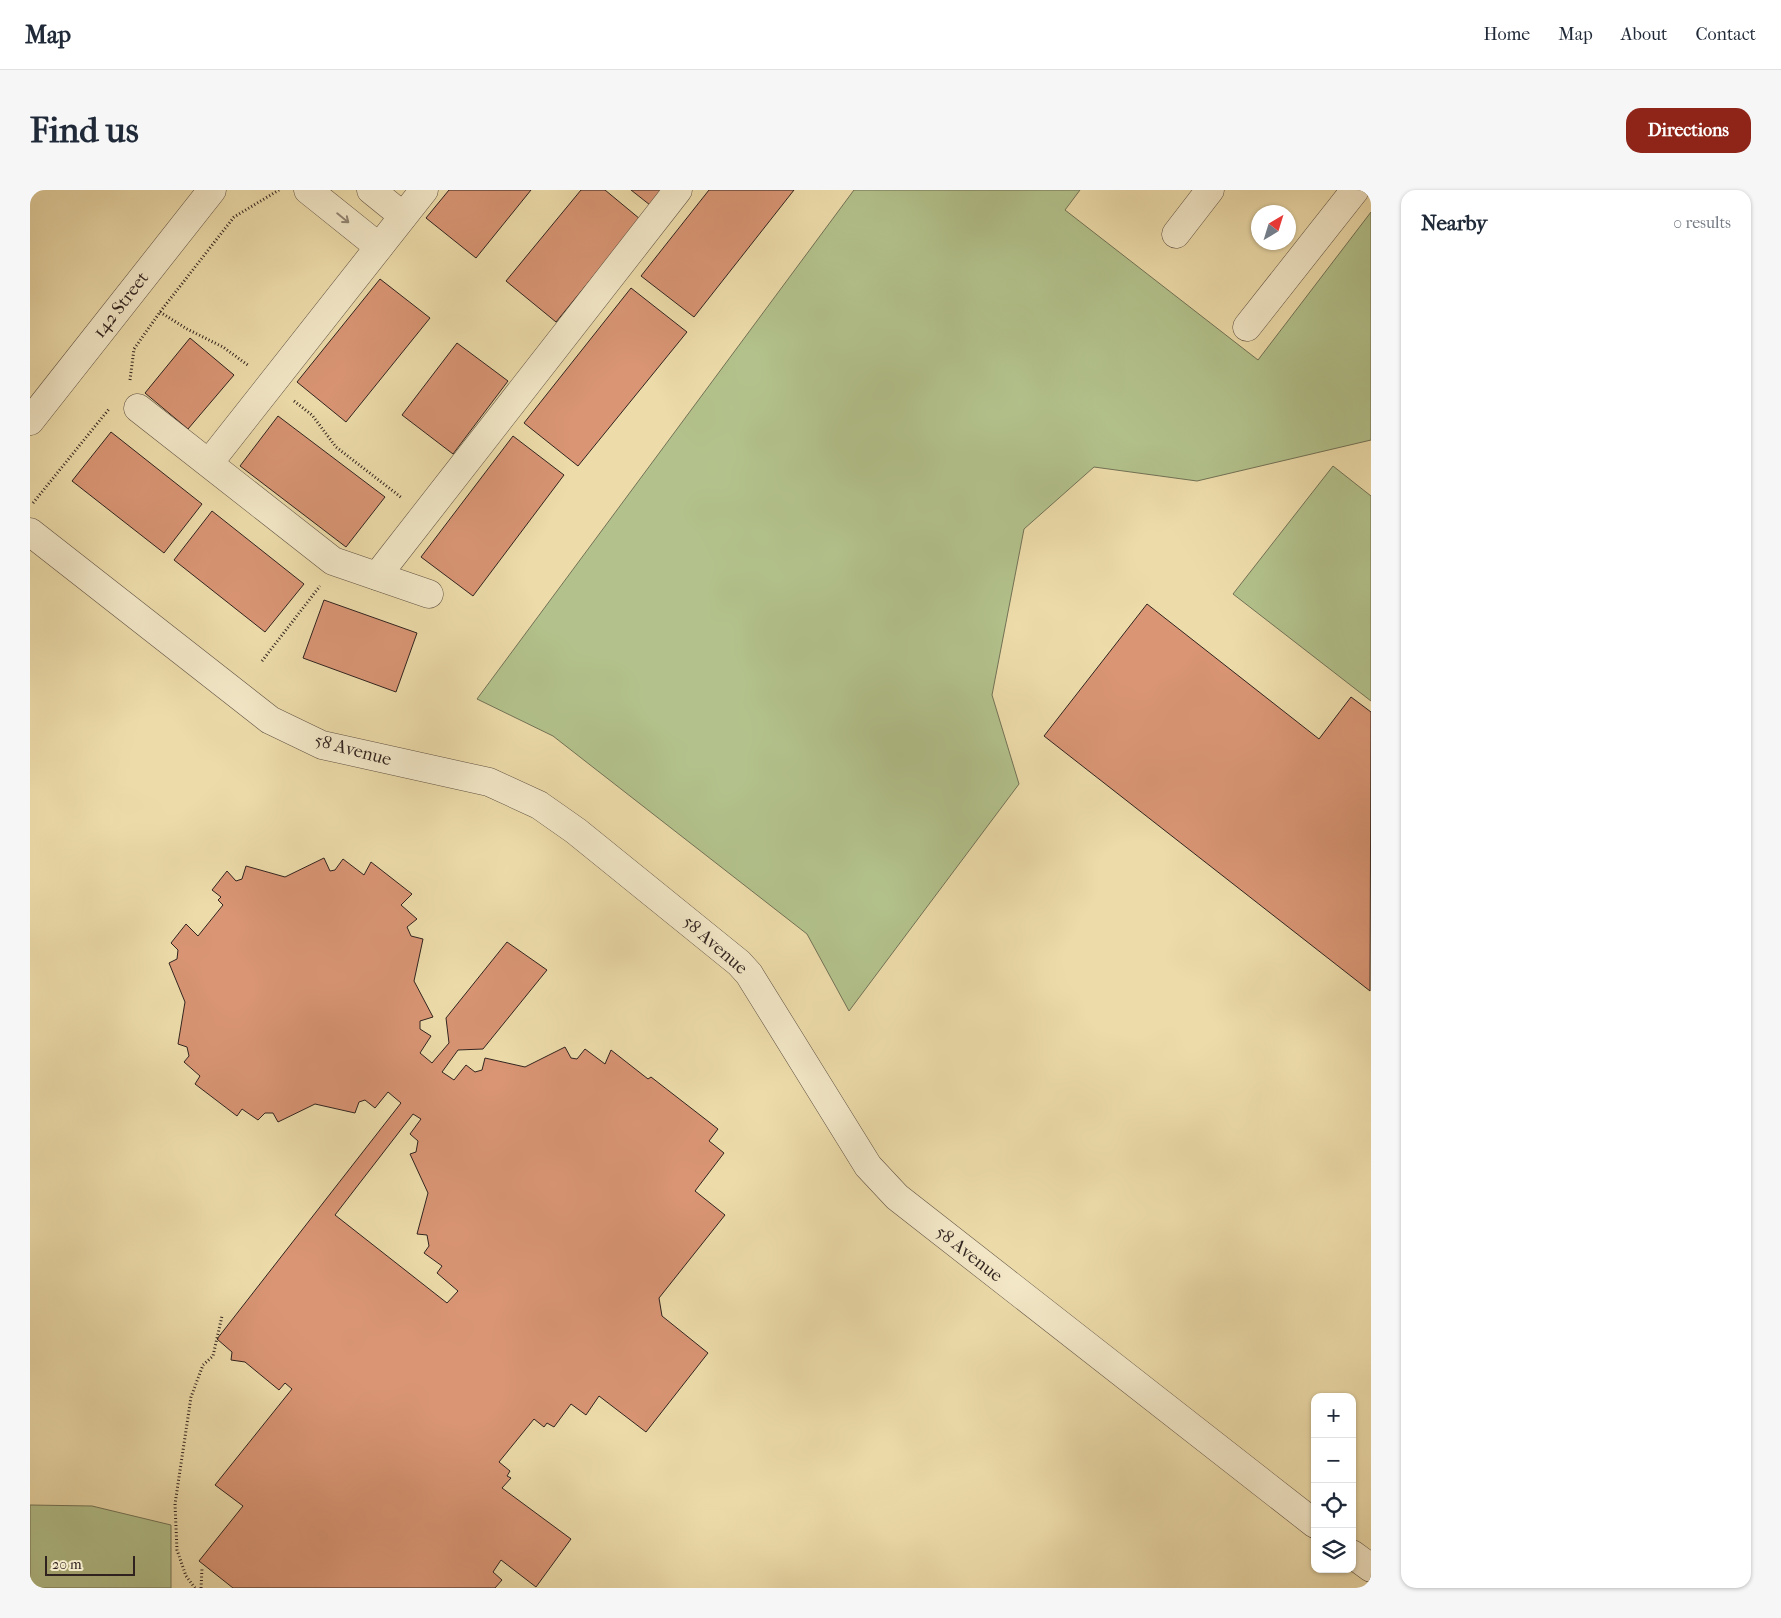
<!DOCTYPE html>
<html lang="en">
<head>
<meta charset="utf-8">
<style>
	:root { --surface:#fff; --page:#f6f6f7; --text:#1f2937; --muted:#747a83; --line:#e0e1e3; --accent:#8f2418 }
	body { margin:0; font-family:"IM FELL French Canon",serif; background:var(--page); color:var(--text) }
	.controls { position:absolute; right:15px; bottom:15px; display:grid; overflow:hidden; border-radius:10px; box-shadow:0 1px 4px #0004 }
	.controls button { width:45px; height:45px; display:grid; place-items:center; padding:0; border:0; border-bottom:1px solid var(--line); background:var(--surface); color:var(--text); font:25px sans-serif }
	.compass { position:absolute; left:1221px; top:15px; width:45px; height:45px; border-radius:50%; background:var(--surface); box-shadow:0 1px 4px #0004; rotate:38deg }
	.scale { position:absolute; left:15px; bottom:12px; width:90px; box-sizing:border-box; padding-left:5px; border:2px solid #30231f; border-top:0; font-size:14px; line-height:18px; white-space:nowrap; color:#30231f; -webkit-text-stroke:4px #f3e8c8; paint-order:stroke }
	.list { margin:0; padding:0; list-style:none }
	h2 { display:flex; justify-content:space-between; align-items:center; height:65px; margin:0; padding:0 20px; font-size:21px }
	h2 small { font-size:16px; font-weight:400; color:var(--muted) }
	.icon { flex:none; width:28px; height:28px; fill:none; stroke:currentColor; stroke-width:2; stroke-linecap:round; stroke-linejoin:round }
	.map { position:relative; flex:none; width:1341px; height:1398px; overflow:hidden; border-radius:15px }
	header { display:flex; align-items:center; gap:30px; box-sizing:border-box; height:70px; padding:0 25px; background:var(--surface); border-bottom:1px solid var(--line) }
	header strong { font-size:24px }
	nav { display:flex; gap:28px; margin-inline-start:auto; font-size:18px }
	.intro { display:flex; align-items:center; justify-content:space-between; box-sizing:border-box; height:120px; padding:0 30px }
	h1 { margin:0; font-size:35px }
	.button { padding:12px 22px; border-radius:15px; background:var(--accent); color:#fff; font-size:18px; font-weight:700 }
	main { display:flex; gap:30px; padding:0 30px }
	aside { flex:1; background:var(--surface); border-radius:15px; box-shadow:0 1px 4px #0004 }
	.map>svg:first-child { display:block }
	.green { fill:#b3c28c; stroke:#727256 }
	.building { fill:#d99574; stroke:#30231f; fill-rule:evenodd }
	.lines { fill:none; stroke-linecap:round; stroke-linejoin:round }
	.minor-casing { stroke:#5f5142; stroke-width:29 }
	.path { stroke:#30231f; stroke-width:3; stroke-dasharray:1 2.5; stroke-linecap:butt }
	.minor { stroke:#f3e8c8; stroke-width:28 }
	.oneway { stroke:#928674 }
	.labels { text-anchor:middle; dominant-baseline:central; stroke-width:4.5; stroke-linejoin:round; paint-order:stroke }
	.street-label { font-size:18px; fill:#30231f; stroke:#f3e8c8 }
</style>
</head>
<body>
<header>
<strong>Map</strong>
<nav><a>Home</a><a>Map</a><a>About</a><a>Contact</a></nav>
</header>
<div class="intro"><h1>Find us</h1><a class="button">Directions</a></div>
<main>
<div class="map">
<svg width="1341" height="1398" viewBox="0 0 1341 1398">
	<rect width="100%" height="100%" fill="#eddcaa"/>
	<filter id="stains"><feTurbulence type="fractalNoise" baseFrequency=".004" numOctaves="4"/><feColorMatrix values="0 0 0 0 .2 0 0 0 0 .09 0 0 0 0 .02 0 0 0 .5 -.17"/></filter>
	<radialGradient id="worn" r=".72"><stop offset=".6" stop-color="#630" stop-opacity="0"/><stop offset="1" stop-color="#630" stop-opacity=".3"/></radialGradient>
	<g class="green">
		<polygon points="824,0 1050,0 1035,20 1228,170 1341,22 1341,250 1167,291 1064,277 994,339 962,505 989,594 819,821 777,744 523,546 447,509"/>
		<polygon points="1303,276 1341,306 1341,511 1203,404"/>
		<polygon points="0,1315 62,1316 141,1335 141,1398 0,1398"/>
	</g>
	<g class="building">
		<polygon points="419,0 501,0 446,68 396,28"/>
		<polygon points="551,0 575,0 610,29 526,132 476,91"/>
		<polygon points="601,0 631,0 620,15"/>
		<polygon points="679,0 764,0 664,127 611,86"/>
		<polygon points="350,89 400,128 316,232 267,192"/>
		<polygon points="601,98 657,142 548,276 494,233"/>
		<polygon points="160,148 204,185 158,239 115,203"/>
		<polygon points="427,153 478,191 423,264 372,225"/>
		<polygon points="248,226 355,307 316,357 210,276"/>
		<polygon points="81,242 172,314 134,363 42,291"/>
		<polygon points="483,246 534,285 443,406 391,367"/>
		<polygon points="182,321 274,394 235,442 144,370"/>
		<polygon points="294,410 387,443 366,502 273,468"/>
		<polygon points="1117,414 1289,549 1321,507 1341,522 1340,801 1014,546"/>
		<path d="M 294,668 L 300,681 L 305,680 L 313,669 L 334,685 L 341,672 L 382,704 L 371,715 L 387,729 L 377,737 L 381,746 L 393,749 L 384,791 L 403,827 L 390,831 L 390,839 L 401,846 L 390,863 L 402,873 L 419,853 L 416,828 L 477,752 L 517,780 L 453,859 L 428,860 L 412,882 L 424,890 L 436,875 L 445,882 L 452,880 L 455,868 L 495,877 L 535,857 L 541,868 L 547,869 L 555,859 L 575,874 L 581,860 L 618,889 L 621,887 L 688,939 L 679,951 L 694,963 L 665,1001 L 695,1025 L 629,1108 L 632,1126 L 678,1163 L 616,1242 L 569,1206 L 556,1225 L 541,1214 L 524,1237 L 517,1233 L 514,1237 L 504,1229 L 469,1272 L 480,1281 L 477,1286 L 481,1288 L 472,1298 L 541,1349 L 506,1397 L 471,1370 L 463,1382 L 472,1390 L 465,1398 L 203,1398 L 169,1371 L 213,1316 L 185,1295 L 262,1199 L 255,1193 L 249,1200 L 215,1172 L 201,1170 L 202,1162 L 187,1149 L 371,913 L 358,902 L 345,918 L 335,910 L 329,912 L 325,923 L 285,914 L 248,932 L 243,923 L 235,923 L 228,930 L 212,919 L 207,926 L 165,894 L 170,886 L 154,872 L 159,866 L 157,857 L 148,854 L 155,812 L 139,773 L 147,769 L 148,760 L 141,753 L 156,734 L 168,746 L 193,715 L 188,710 L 191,707 L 182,700 L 197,681 L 206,691 L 212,689 L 216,676 L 255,687 ZM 383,924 L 391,929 L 380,944 L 388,951 L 386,962 L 380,964 L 398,1003 L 387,1044 L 397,1045 L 399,1056 L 394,1063 L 412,1076 L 407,1083 L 428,1101 L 417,1113 L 305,1025 Z"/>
	</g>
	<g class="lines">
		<g class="minor-casing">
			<g id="minor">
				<polyline points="278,0 349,57"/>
				<polyline points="341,0 373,26"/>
				<polyline points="1146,44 1180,0"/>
				<polyline points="1217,137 1325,0"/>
				<polyline points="108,218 303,371 399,404"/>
				<polyline points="0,231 182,0"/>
				<polyline points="179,273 394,0"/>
				<polyline points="0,342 240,530 292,555 459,592 509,615 546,641 709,773 719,784 838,976 867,1007 1285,1334"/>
				<polyline points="347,386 648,0"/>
				<polyline points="1322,1364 1341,1378"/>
			</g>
		</g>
		<g class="path">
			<polyline points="130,122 157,139 193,157 219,176"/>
			<polyline points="100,190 104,159 130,122 204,27 249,0"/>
			<polyline points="264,211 282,225 306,257 372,308"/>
			<polyline points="3,313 79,219"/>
			<polyline points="232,471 290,396"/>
			<polyline points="165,1398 156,1386 147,1360 145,1314 161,1207 173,1175 183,1166 192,1126"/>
			<polyline points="171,1398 172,1379"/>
		</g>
		<use href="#minor" class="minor"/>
	</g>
	<defs><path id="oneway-shaft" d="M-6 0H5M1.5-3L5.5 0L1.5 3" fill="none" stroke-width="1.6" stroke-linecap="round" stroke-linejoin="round" transform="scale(1.25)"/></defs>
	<use class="oneway" href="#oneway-shaft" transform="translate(313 28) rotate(39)"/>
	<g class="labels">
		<g class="street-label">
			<text transform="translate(91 115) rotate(-52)">142 Street</text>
			<text transform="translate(323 560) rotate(15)">58 Avenue</text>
			<text transform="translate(685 755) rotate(41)">58 Avenue</text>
			<text transform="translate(939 1064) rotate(38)">58 Avenue</text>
		</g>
	</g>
	<rect width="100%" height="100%" filter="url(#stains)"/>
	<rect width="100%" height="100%" fill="url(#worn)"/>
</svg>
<div class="controls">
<button>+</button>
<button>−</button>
<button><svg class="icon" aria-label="locate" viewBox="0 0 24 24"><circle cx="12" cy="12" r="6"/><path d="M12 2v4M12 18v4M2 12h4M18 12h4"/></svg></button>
<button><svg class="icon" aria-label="layers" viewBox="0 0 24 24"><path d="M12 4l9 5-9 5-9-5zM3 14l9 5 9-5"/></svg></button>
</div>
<svg class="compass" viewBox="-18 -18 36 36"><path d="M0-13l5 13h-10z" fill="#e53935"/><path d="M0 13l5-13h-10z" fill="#747a83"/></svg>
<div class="scale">20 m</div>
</div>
<aside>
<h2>Nearby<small>0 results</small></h2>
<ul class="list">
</ul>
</aside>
</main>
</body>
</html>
